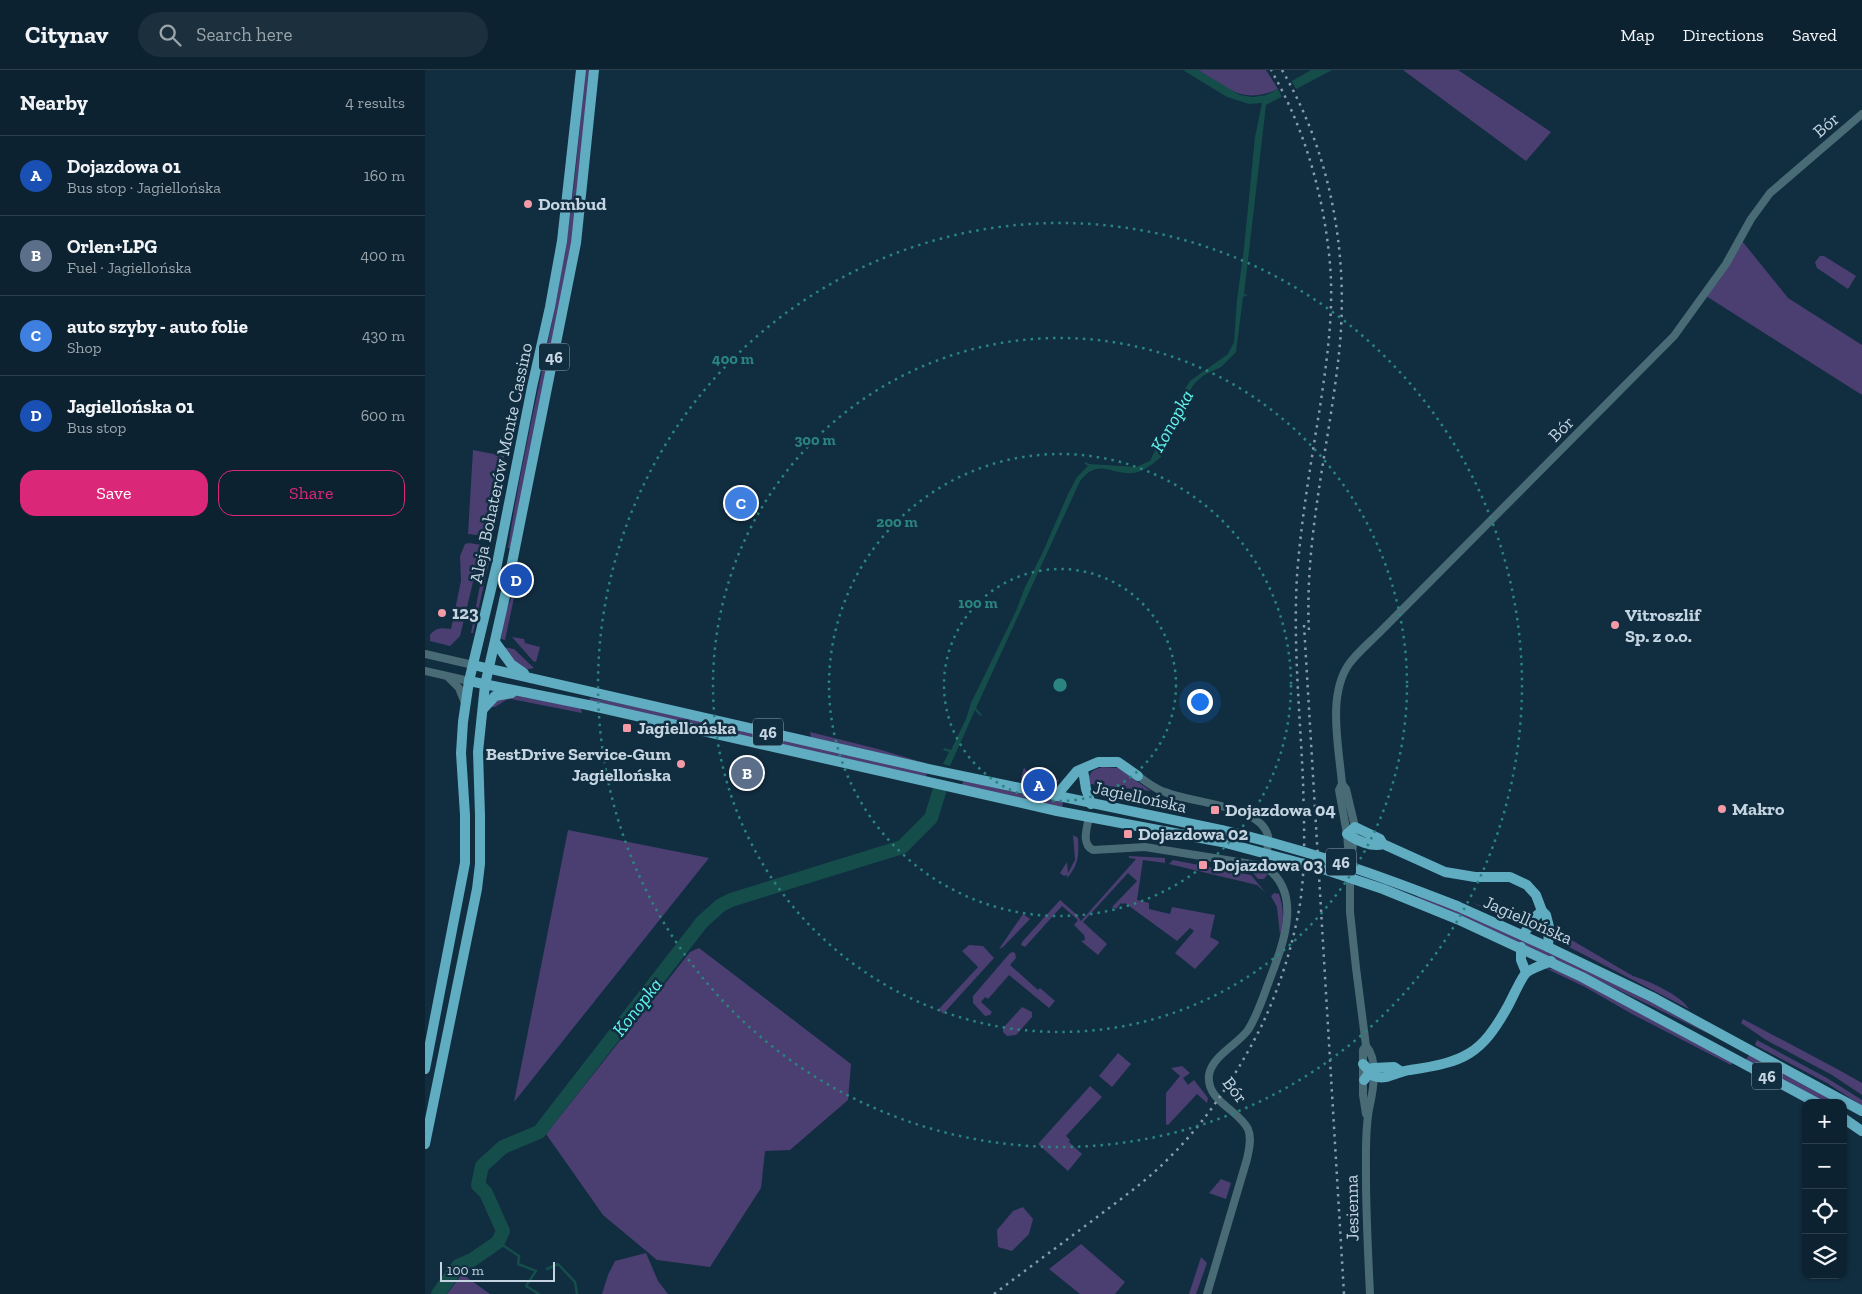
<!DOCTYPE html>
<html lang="en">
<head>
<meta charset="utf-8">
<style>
	:root { --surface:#0d2230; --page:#1b2f3c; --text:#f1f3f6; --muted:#9aa4ab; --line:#2d3f4c; --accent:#db2777 }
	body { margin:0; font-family:"Zilla Slab",serif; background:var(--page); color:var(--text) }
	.controls { position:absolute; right:15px; bottom:15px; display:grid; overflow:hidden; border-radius:10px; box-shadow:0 1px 4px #0004 }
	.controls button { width:45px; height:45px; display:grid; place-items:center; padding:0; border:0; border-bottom:1px solid var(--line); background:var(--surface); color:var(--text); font:25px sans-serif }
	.scale { position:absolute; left:15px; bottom:12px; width:115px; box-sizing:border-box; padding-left:5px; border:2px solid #c4d4e1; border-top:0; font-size:14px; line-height:18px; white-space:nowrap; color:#c4d4e1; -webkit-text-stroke:4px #112d40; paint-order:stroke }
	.you { position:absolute; left:774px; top:631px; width:18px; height:18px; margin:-12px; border:4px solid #fff; border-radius:50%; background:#1a73e8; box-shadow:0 0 0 8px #1a73e833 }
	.badge { display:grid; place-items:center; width:32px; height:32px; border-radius:50%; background:var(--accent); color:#fff; font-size:16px; font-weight:700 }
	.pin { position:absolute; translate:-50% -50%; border:2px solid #fff; box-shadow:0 1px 5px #0006 }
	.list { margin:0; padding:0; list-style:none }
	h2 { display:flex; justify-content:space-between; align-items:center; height:65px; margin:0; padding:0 20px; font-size:21px }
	h2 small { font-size:16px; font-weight:400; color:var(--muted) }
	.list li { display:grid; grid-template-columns:32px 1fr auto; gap:15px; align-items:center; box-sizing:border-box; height:80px; padding:0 20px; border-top:1px solid var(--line) }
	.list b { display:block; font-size:19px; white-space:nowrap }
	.list p { margin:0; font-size:16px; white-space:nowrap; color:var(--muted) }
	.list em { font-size:16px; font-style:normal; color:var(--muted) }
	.actions { display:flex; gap:10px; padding:15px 20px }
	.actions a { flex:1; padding:11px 0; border:1px solid var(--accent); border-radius:15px; text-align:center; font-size:18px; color:var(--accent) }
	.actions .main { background:var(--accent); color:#fff }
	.icon { flex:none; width:28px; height:28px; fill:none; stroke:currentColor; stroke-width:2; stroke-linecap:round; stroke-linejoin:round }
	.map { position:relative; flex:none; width:1437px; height:1224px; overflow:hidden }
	header { display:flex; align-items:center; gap:30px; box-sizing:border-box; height:70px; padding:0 25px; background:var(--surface); border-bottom:1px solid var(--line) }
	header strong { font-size:24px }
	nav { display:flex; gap:28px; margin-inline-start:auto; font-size:18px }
	.search { width:350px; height:45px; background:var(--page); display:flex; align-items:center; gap:12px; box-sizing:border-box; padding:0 18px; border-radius:28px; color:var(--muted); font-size:19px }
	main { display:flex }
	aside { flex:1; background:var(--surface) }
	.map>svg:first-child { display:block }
	.green { fill:#4b3e71 }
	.water { fill:#154d4b }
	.pier { fill:#112d40 }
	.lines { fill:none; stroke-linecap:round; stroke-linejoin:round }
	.stream { stroke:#154d4b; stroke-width:2.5 }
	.river { stroke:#154d4b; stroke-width:14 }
	.minor { stroke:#486b75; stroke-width:8 }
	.major { stroke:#60acc0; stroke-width:10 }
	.rail { stroke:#889cab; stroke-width:2.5; stroke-dasharray:2.5 5; stroke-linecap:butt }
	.major-bridge { stroke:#60acc0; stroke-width:10 }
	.ring { fill:none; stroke:#2a847f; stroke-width:2.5; stroke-dasharray:2.5 5 }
	.poi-dot { fill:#f49aa6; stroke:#112d40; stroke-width:2 }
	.labels { text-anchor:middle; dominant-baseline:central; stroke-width:5; stroke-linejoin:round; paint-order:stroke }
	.shield { fill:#112d40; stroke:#8ea2b1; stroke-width:1 }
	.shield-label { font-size:16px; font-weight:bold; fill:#c4d4e1 }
	.street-label { font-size:18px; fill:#c4d4e1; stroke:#112d40 }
	.poi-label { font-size:18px; font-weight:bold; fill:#c4d4e1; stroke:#112d40; text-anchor:start }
	.water-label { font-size:19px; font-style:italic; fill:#62f5ee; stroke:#112d40 }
	.centre { fill:#2a847f; stroke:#112d40; stroke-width:2.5 }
	.ring-label { font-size:15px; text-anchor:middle; font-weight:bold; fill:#2a847f; stroke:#112d40; stroke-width:5; stroke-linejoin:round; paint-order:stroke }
</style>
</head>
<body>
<header>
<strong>Citynav</strong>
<div class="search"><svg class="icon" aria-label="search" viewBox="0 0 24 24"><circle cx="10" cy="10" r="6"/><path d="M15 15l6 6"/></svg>Search here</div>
<nav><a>Map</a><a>Directions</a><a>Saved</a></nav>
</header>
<main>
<aside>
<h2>Nearby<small>4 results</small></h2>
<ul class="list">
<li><span class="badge" style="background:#1a4fb4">A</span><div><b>Dojazdowa 01</b><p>Bus stop · Jagiellońska</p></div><em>160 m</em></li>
<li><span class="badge" style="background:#5c6f8a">B</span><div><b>Orlen+LPG</b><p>Fuel · Jagiellońska</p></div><em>400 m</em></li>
<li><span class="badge" style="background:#3f7fe0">C</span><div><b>auto szyby - auto folie</b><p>Shop</p></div><em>430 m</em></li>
<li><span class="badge" style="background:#1a4fb4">D</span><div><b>Jagiellońska 01</b><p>Bus stop</p></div><em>600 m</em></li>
</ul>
<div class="actions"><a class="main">Save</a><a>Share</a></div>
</aside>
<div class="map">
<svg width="1437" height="1224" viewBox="0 0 1437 1224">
	<rect width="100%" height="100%" fill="#112d40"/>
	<g class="green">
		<path d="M 160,0 L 165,0 L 146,184 L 85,478 L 83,478 C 97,382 122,288 138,192 C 149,128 154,64 160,0 Z"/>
		<path d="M 773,0 L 841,0 L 853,19 C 817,35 803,18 773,0 Z"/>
		<polygon points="978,0 1033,0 1126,62 1101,91"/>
		<polygon points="1317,171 1363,228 1437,275 1437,325 1281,226"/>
		<polygon points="1395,186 1399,186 1431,206 1423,219 1392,198 1390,192"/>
		<polygon points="48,380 79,386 61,469 52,465 43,464"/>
		<path d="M 44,473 L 57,475 L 35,566 L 25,576 L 5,571 L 5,565 C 11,557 18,558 26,559 L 36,511 L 35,486 L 40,474 Z"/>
		<polygon points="62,478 65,488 48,563 46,563"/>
		<polygon points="86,528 89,528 80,570 76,569 79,547"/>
		<polygon points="87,567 99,569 100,573 115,577 111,592 108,591"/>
		<path d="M 77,577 L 89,579 L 109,598 C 94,603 86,587 77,577 Z"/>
		<polygon points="87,625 156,638 157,643 86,629 81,630 70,637 66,637 73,629"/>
		<polygon points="165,628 184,631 502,702 501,707 164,631"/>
		<polygon points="385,662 453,679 503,694 386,667"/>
		<polygon points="599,697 602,702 634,710 630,714 605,708 596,708"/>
		<path d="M 678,697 L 693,698 L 726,721 L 665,714 L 663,716 C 662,704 667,699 678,697 Z"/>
		<polygon points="538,711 638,732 637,738 537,715"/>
		<polygon points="143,760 284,788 89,1032"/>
		<path d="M 648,765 L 653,768 C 654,784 654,795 642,808 L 642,805 L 639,806 L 635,803 L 642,792 L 643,803 L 650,790 Z"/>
		<polygon points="704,786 740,788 740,793 718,790 712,830 724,833 724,839 745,844 747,837 790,845 785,867 793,871 794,873 770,899 750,883 769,861 765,858 752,871 700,833 698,834 696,833 691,839 687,837 712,811 703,803 658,852 682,874 673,885 656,871 660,870 659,865 649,855 653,850 637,836 600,877 596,875 597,872 635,830 651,844 656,851 711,789 704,788"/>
		<polygon points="748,790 826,805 840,822 832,815 744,794"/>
		<polygon points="802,794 829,798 843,804 839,809 833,809 827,802 796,796"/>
		<path d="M 849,823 L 854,824 C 859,839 859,850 855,865 L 852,837 L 846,826 Z"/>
		<polygon points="992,824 1091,866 1221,929 1286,965 1152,900 992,827"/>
		<polygon points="1048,833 1103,851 1097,853 1091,853"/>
		<polygon points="598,844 605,849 578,877 574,879"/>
		<path d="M 1129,862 L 1138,865 L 1208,906 C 1224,911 1256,925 1264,939 L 1142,876 L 1132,868 Z"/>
		<polygon points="544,875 558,876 569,888 518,944 514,939 553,897 537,881"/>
		<polygon points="274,878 426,994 423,1030 365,1080 340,1081 336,1118 285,1197 232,1190 178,1145 121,1064 265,882"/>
		<polygon points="588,882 590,883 591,888 585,895 613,920 615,918 630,931 624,938 584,905 563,929 560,927 556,932 567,942 565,945 560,946 548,933 548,926 585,883"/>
		<polygon points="1120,898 1134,900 1308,992 1306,995 1207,944 1160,917"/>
		<polygon points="597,937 607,942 607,947 591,965 582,966 578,962 578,958"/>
		<polygon points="1318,949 1414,1000 1437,1013 1437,1025 1407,1005 1341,970 1316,953"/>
		<polygon points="1332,970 1402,1008 1437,1030 1437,1036 1402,1013 1330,975"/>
		<polygon points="693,983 706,994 687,1017 674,1006"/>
		<polygon points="1324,985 1412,1033 1400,1033 1321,990"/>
		<polygon points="757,996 765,1003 758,1008 763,1015 769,1010 783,1028 782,1033 772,1024 743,1055 741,1054 741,1023 755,1006 746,998"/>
		<polygon points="665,1016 677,1027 641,1066 645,1070 644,1072 657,1084 643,1101 613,1074"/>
		<polygon points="796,1109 806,1113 801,1129 784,1123"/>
		<polygon points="598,1137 608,1149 604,1164 587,1181 573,1177 572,1160 588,1141"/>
		<polygon points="656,1174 700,1212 690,1224 655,1224 624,1199"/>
		<polygon points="221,1183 233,1211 243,1224 177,1224 183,1205 190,1191"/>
		<polygon points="776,1187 782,1193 771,1224 764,1224"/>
		<polygon points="37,1204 65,1224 22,1224"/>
	</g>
	<path class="water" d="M 758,0 L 773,0 L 815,25 L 828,27 L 841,25 L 853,19 L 886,0 L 907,0 L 841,35 L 819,224 L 823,225 L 818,227 L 811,282 L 796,297 L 779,305 L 770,313 L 763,323 L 738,374 L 736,387 C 729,393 719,401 709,403 C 685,405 674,387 655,411 L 551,638 L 557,645 L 555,646 L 550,640 L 525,696 L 518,694 L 524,682 L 518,680 L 519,678 L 526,680 L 541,649 L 546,633 L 591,541 L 600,517 L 617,484 L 643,424 L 652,407 L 663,396 L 659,393 L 661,392 L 664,394 L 711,397 L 725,391 L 755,327 L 765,311 L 803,284 L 809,272 L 812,230 L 819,178 L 830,67 L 837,33 L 824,34 L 802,27 Z"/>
	<polygon class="pier" points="866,10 872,21 858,29 852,17"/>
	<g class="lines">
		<g class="stream">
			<polyline points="73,1172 94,1186 93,1194 111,1201 101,1216 114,1224"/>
			<polyline points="122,1199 133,1194 150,1212 152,1224"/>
		</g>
		<polyline class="river" points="13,1224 33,1196 47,1190 73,1172 78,1161 61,1123 53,1115 57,1096 78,1077 114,1062 277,852 296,835 306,830 477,777 506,748 514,722"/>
		<g class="minor">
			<polyline points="0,584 48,595"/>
			<polyline points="0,601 44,611"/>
			<polyline points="24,608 34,618 40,633"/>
			<path d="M 713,706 C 722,712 730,719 740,722 C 765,733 836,735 843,766 C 844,773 842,782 840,789"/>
			<polyline points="917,714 921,719 930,757 926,792"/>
			<path d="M 664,747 C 662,758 656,774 668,780 L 720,777 L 839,796 C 881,823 856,879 843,914 C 837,930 832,946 823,960 C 812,975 787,986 784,1005 C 781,1031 814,1040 823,1059 C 827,1068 824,1080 822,1089 L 782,1224"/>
			<polyline points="941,1044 938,1025 938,980 941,976"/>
			<path d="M 945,1224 C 943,1184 941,1144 941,1105 C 941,1083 940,1061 944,1039 C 948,1022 954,990 941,976 L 931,898 L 925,842 L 925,799 L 922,764 L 914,720 L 917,714 C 914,678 902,625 924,594 C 932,583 944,573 954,563 L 1249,266 L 1301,194 L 1326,149 L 1345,123 L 1437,44"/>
		</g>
		<g class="major">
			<polyline points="70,572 86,594 99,603"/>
			<polyline points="48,595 504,699 796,760"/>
			<polyline points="44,611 163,635 632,741 797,772"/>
			<polyline points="58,639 70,626 87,623"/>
			<polyline points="658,700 661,719 666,734"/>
			<polyline points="631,726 652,701 673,692 693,692 713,706"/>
			<path d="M 958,774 C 947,778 931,770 922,764 L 930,757 L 955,769 L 958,774 L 1020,802 L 1050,807 L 1085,807 L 1102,815 L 1111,825 L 1117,841 L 1121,845 L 1124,857 L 1123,877"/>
			<polyline points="1032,836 1123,877 1227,927 1437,1041"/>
			<polyline points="1032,849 1157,907 1392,1033"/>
			<polyline points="1098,865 1111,846 1117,841"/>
			<polyline points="1096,877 1096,890 1101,902"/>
			<path d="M 938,994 L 949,1006 C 962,1011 973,1001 985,1000 C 1039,992 1056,985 1083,936 C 1087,929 1096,908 1101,903 C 1105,899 1120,894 1126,891"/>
			<polyline points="0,999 40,793 40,745 36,683 38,652 44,611 72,494 107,317 125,237 137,171 156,0"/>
			<polyline points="939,1010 948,998 969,997 975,1001"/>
			<polyline points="1418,1048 1437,1061"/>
			<polyline points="0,1074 52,819 55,794 55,745 53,682 60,615 84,508 151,173 169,0"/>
		</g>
		<g class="rail">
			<path d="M 857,0 C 905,82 923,180 915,273 C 906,370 879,464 884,562"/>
			<polyline points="879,555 919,1224"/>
			<path d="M 569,1224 C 602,1199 635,1175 668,1150 C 693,1131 719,1113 742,1090 C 781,1052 811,1006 836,957 C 854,919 868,876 875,834 C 881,793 879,752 878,711 C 875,643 868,574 872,506 C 876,450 886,393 895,337 C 902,290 909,242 905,194 C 899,126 880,59 846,0"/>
		</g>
		<g class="major-bridge">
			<path d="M 796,760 C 880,779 953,805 1032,836"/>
			<polyline points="797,772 898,799 958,819 1032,849"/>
		</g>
	</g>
	<g class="ring">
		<circle cx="635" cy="615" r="116"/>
		<circle cx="635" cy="615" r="231"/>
		<circle cx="635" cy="615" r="347"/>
		<circle cx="635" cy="615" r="462"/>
	</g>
	<g class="poi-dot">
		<circle cx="103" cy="134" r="5"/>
		<circle cx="17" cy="543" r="5"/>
		<circle cx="1190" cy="555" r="5"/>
		<rect x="197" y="653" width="10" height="10" rx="2.5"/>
		<circle cx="256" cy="694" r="5"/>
		<circle cx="1297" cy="739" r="5"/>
		<rect x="785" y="735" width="10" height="10" rx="2.5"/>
		<rect x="698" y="759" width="10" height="10" rx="2.5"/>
		<rect x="773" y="790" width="10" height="10" rx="2.5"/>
	</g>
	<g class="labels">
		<g class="shield">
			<rect x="114" y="273.5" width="30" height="27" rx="4"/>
			<rect x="328" y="648.5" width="30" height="27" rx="4"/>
			<rect x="901" y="778.5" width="30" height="27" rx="4"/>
			<rect x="1327" y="992.5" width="30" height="27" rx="4"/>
		</g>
		<g class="shield-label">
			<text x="129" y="287">46</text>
			<text x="343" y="662">46</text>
			<text x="916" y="792">46</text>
			<text x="1342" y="1006">46</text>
		</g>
		<g class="street-label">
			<text transform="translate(1401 55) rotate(-41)">Bór</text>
			<text transform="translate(1136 359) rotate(-45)">Bór</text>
			<text transform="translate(76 393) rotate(-78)">Aleja Bohaterów Monte Cassino</text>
			<text transform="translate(715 727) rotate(12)">Jagiellońska</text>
			<text transform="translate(1103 850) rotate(24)">Jagiellońska</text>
			<text transform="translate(810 1020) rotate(52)">Bór</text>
			<text transform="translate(927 1138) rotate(-91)">Jesienna</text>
		</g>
		<g class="poi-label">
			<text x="113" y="134">Dombud</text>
			<text x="27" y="543">123</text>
			<text x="1200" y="545">Vitroszlif<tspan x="1200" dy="21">Sp. z o.o.</tspan></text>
			<text x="212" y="658">Jagiellońska</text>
			<text x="246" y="684" text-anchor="end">BestDrive Service-Gum<tspan x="246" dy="21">Jagiellońska</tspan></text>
			<text x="1307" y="739">Makro</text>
			<text x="800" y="740">Dojazdowa 04</text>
			<text x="713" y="764">Dojazdowa 02</text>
			<text x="788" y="795">Dojazdowa 03</text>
		</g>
		<g class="water-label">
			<text transform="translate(747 351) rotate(-61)">Konopka</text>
			<text transform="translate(212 937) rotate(-52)">Konopka</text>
		</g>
	</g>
	<circle cx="635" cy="615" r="8" class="centre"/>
	<g class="ring-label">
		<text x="308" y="294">400 m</text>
		<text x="390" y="375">300 m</text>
		<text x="472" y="457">200 m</text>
		<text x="553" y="538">100 m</text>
	</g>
</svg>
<div class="controls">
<button>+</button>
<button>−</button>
<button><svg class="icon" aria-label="locate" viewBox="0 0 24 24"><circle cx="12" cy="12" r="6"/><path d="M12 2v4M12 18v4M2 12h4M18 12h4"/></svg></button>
<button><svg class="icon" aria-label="layers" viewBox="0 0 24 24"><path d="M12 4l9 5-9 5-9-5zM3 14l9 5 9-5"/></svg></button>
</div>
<div class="scale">100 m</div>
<div class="you"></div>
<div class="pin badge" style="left:614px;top:715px;background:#1a4fb4">A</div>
<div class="pin badge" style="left:322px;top:703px;background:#5c6f8a">B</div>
<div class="pin badge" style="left:316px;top:433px;background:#3f7fe0">C</div>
<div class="pin badge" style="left:91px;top:510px;background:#1a4fb4">D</div>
</div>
</main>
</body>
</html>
